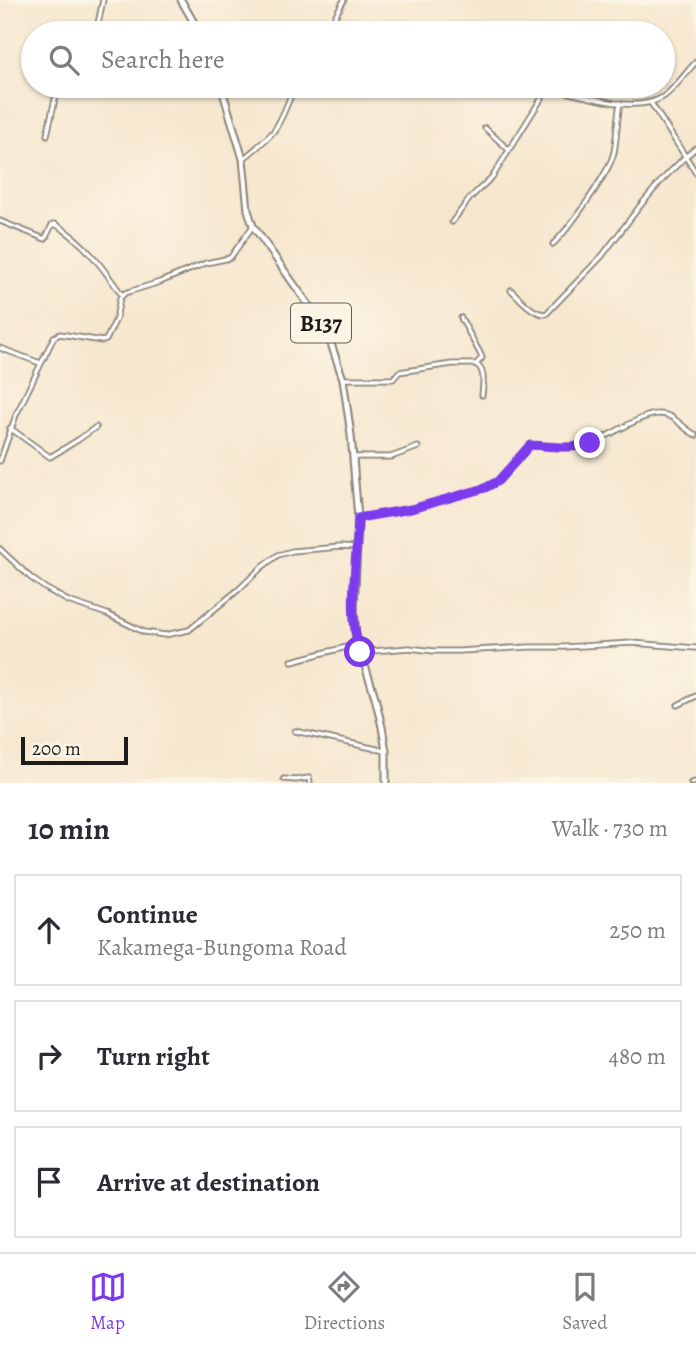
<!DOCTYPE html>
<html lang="en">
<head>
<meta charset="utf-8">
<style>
	:root { --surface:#fff; --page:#f7f7f7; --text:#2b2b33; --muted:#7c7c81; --line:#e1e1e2; --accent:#7c3aed }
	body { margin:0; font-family:Alegreya,serif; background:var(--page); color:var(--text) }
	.scale { position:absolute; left:21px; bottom:18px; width:107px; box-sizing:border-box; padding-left:7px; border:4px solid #1c1c1c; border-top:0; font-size:19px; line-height:24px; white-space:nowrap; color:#1c1c1c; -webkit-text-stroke:5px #fcf5e5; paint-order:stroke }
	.stop { position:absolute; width:21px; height:21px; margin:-16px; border:5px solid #7c3aed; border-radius:50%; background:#fff }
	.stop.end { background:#7c3aed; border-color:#fff; box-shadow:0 2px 7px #0008 }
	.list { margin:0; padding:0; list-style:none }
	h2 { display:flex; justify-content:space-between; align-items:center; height:91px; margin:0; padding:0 28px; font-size:30px }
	h2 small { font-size:23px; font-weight:400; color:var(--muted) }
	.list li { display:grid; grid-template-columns:46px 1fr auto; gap:21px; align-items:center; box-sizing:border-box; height:112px; margin:0 14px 14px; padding:0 14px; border:2px solid var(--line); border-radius:0px }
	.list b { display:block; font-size:26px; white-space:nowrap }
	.list p { margin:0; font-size:23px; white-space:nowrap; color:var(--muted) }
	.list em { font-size:23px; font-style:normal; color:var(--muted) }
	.icon { flex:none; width:38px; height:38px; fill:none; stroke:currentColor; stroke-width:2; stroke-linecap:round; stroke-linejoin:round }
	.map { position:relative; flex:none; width:696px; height:783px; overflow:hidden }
	.search { position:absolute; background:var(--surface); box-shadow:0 2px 5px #0004; left:21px; right:21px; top:21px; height:77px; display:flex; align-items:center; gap:18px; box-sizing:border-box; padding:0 24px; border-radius:38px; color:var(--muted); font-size:26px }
	.sheet { height:469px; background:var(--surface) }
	nav { display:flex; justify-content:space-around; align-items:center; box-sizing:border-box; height:98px; border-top:2px solid var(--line); background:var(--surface); font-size:19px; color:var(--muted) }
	nav a { display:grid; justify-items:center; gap:4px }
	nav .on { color:var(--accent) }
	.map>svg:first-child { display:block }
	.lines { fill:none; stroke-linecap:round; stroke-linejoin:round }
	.minor-casing { stroke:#898276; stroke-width:7 }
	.major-casing { stroke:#898276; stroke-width:9 }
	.minor { stroke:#fff; stroke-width:3.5 }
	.major { stroke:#fff; stroke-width:5 }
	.route { stroke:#7c3aed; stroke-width:9 }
	.labels { text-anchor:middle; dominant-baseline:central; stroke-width:5; stroke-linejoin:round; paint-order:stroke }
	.shield { fill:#fcf5e5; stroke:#5f5d58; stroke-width:2 }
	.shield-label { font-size:23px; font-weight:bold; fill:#1c1c1c }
</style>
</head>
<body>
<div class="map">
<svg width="696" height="783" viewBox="0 0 696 783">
	<rect width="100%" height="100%" fill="#fcf5e5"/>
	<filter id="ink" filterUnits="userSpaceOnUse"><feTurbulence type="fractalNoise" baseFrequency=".0143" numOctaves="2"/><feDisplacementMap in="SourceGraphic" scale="14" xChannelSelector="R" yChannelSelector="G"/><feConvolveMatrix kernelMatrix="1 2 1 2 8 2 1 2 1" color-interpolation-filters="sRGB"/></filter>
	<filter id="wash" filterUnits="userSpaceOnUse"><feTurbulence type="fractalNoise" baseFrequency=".00686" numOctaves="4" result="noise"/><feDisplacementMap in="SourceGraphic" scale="28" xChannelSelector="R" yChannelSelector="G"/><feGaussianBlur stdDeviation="1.57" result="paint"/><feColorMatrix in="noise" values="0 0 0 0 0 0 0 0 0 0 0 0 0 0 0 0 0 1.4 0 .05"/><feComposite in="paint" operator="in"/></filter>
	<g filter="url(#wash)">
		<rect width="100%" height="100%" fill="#f6e7cf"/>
	</g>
	<g filter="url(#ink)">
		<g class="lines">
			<g class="minor-casing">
				<g id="minor">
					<polyline points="329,29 343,33"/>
					<polyline points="96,33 103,0"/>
					<polyline points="326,33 344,0"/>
					<polyline points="479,86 514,86"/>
					<path d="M 525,86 C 538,86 550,87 562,91 C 591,97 635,114 663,97 C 673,91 687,71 696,62"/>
					<polyline points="573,94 577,86"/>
					<polyline points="651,103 696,173"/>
					<polyline points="485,128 509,150"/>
					<polyline points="47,135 55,99 62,90 62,86"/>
					<path d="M 243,159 C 253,151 264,142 273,132 C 283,119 288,101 295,86"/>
					<path d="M 0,221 L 45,239 L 52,225 L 55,224 C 84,241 103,268 122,295"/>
					<polyline points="452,222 471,197 493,176 548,88"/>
					<path d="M 553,244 C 569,229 610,172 614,152 C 617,136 617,119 620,103"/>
					<path d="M 511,290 C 521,299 532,314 546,314 L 602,256 L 640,206 L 662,180 L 685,157 L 696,148"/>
					<polyline points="0,348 40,363"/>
					<path d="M 476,364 C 486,371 483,384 482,395"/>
					<polyline points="343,379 393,379 399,372 452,364 476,364 482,358 481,355 461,318"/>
					<polyline points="10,428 50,457 78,440 96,427"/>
					<polyline points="353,457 391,457 418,447"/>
					<polyline points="0,461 16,415 54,337 60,334 102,341 106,340 116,319 120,298 125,293 160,282 206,263 230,258 253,226"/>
					<path d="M 358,518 L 411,509 L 485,488 L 498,481 L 519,459 L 528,446 C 545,443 565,450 583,446 C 604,441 641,413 659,414 C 676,414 682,429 696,435"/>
					<polyline points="0,549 31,578 45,588 68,601 107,614 144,632 165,635 189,630 238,590 262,567 278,555 292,551 340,547 357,548"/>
					<polyline points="361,652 409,648 434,651 459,651 529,647 565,647 632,643 696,648"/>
					<polyline points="292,661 358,644"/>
					<polyline points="678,705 696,696"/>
					<polyline points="295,731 386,751"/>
					<polyline points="284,779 296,780 309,778 310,783"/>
					<polyline points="691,783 696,782"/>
				</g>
			</g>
			<g class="major-casing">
				<g id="major">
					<polyline points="181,0 200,33"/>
					<polyline points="221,86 243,159 248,210 253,226 317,317 328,335 343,379 351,435 358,518 354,610 356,638 375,697 382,727 386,751 386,783"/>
				</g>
			</g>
			<use href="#minor" class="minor"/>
			<use href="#major" class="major"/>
		</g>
	</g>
	<g class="lines" filter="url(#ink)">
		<path class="route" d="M 360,652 C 347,613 357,560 358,518 L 411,509 L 485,488 L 498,481 L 530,445 C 550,446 571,450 590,443"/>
	</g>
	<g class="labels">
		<rect class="shield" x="291" y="303.5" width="60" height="39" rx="5"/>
		<g class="shield-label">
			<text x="321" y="323">B137</text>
		</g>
	</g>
</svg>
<div class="scale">200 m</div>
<div class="stop" style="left:360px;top:652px"></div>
<div class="stop end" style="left:590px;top:443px"></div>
<div class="search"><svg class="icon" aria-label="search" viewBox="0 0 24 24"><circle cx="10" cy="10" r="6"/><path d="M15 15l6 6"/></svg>Search here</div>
</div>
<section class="sheet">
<h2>10 min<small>Walk · 730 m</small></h2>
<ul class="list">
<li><svg class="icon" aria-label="ahead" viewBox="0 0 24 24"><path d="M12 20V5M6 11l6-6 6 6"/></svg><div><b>Continue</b><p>Kakamega-Bungoma Road</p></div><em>250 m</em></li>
<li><svg class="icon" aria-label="right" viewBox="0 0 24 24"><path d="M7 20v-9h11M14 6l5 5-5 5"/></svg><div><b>Turn right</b></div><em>480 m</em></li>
<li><svg class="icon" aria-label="arrive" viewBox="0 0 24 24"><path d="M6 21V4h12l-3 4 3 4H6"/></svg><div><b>Arrive at destination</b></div></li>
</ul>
</section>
<nav>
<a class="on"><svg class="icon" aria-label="map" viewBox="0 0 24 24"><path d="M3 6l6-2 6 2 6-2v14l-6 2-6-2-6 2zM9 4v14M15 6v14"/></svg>Map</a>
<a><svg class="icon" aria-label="directions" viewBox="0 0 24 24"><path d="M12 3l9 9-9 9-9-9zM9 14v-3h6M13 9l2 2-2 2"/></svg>Directions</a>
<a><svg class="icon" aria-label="saved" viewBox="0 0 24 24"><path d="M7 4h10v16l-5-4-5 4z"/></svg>Saved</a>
</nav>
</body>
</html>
